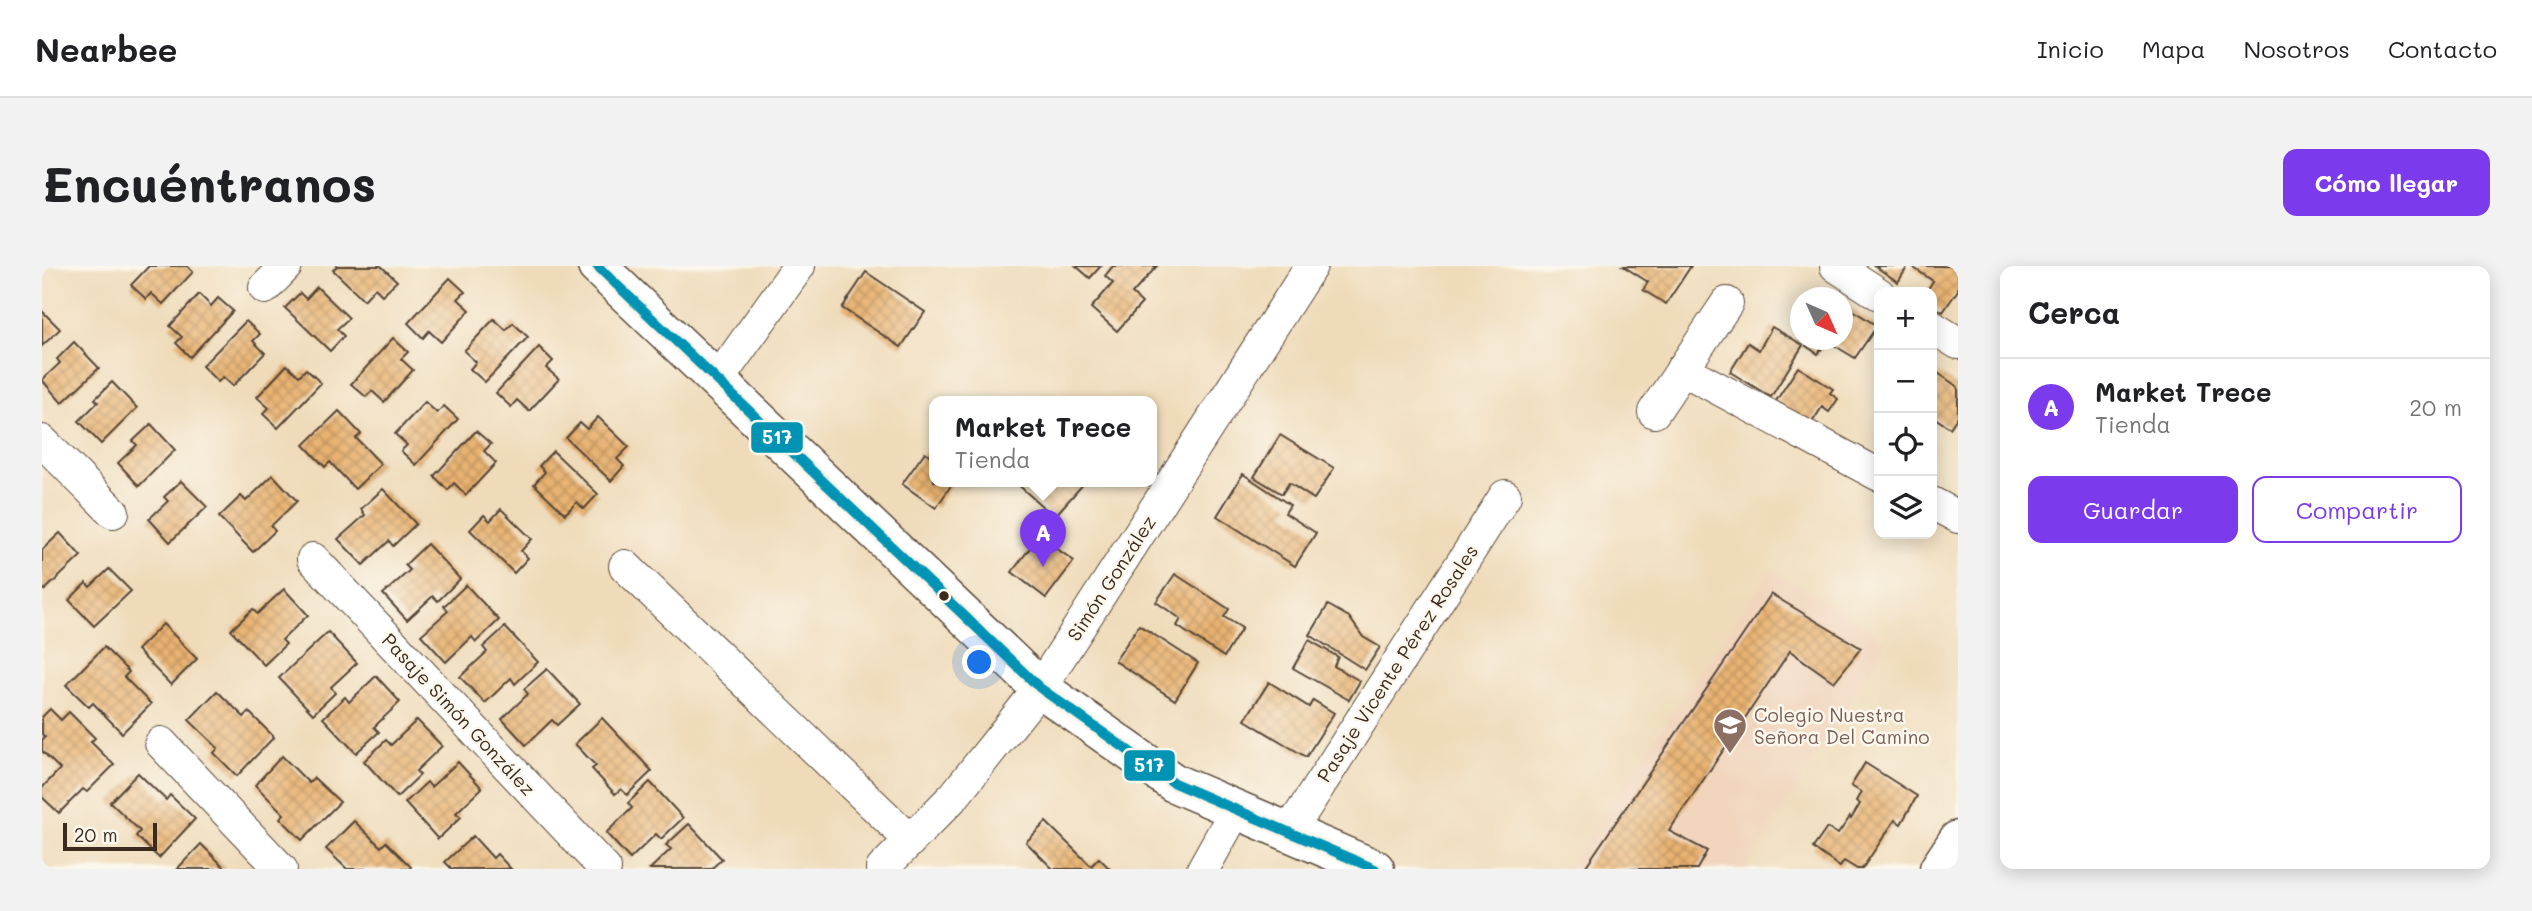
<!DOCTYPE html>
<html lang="es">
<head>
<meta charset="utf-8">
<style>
	:root { --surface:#fff; --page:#f2f2f2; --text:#202124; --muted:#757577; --line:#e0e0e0; --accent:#7c3aed }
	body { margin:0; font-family:Mali,sans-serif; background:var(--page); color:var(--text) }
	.controls { position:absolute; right:21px; top:21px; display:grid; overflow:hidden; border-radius:14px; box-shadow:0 4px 18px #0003 }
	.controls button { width:63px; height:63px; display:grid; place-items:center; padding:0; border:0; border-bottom:2px solid var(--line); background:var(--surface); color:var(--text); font:35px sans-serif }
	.compass { position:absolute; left:1748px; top:21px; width:63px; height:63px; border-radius:50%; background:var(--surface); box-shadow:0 4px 18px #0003; rotate:135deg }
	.scale { position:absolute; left:21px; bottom:18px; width:94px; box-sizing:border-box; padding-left:7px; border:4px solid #3b2a1e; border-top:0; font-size:19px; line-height:24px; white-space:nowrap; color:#3b2a1e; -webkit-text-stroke:5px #fbf7ec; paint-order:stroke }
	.you { position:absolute; left:938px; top:397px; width:24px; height:24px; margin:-18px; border:5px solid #fff; border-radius:50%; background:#1a73e8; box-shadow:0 0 0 10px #1a73e833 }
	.badge { display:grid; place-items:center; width:46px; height:46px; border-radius:50%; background:var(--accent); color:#fff; font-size:23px; font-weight:700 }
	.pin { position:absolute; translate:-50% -58px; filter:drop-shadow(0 2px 4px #0008) }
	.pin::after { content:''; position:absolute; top:37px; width:24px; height:21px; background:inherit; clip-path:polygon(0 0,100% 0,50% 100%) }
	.popup { position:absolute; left:887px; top:130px; width:228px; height:91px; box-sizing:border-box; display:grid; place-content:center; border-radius:14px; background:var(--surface); filter:drop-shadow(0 2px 5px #0005); font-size:23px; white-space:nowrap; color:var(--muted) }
	.popup b { font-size:26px; color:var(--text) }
	.popup::after { content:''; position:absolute; left:50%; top:100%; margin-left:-14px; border:14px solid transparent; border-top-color:var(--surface) }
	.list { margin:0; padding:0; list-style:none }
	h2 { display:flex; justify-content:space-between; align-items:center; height:91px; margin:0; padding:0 28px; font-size:30px }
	h2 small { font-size:23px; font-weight:400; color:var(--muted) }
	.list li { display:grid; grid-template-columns:46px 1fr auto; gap:21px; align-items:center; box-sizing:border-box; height:98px; padding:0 28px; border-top:2px solid var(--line) }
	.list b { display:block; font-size:26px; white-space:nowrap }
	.list p { margin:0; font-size:23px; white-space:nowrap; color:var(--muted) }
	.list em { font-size:23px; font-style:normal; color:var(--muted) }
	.actions { display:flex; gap:14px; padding:21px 28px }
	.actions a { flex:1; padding:16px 0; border:2px solid var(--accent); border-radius:14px; text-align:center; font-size:24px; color:var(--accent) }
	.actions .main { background:var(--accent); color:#fff }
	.icon { flex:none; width:38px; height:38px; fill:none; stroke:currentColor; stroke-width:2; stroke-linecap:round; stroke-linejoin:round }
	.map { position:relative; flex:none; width:1916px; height:603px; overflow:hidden; border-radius:14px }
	header { display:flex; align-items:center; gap:42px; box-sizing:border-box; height:98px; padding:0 35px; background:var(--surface); border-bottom:2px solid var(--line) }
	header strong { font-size:33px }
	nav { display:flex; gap:38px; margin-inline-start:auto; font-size:24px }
	.intro { display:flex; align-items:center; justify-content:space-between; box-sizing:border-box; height:168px; padding:0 42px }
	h1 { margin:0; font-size:49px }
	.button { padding:18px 32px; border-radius:14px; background:var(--accent); color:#fff; font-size:24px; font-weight:700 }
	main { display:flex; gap:42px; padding:0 42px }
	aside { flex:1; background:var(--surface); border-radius:14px; box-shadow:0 4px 18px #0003 }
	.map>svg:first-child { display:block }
	.built { fill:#f1d5bd }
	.building { fill:url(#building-cross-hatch) }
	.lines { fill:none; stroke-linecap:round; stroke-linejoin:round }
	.minor-casing { stroke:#564535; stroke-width:34 }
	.tertiary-casing { stroke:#564535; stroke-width:41 }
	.minor { stroke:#fff; stroke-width:32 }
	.tertiary { stroke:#fff; stroke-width:38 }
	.bus-1-casing { stroke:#fbf7ec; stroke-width:16 }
	.bus-1 { stroke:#0093b3; stroke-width:10 }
	.bus-dot { fill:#3b2a1e; stroke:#fbf7ec; stroke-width:2.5 }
	.labels { text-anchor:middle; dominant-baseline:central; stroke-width:5; stroke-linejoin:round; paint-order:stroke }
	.street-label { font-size:19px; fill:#3b2a1e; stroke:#fbf7ec }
	.education-label { font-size:19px; fill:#785e54; stroke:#fbf7ec; text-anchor:start }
	.line-badge { stroke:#fbf7ec; stroke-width:2.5 }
	.badge-label { font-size:19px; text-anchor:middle; font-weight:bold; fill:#fff }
</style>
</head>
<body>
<header>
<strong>Nearbee</strong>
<nav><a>Inicio</a><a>Mapa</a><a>Nosotros</a><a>Contacto</a></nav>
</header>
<div class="intro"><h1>Encuéntranos</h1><a class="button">Cómo llegar</a></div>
<main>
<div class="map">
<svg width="1916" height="603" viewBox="0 0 1916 603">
	<defs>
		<pattern id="building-cross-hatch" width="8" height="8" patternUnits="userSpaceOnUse" patternTransform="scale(1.75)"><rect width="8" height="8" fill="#e9b372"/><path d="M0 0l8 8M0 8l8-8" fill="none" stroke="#be925d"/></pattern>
	</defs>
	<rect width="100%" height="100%" fill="#fbf7ec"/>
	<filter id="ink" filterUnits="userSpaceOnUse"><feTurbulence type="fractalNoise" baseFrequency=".0143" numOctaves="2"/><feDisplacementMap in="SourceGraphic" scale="14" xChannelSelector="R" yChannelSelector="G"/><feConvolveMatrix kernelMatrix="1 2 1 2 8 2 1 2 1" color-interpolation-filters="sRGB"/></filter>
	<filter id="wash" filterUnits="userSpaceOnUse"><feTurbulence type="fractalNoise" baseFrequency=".00686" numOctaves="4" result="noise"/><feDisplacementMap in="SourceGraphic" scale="28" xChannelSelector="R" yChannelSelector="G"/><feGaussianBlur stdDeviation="1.57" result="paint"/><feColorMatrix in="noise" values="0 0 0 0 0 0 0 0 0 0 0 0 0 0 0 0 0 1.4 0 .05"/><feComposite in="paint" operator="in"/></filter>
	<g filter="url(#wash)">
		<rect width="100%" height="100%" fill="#efdbba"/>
		<polygon class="built" points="1729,303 1846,375 1703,603 1524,603"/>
		<g id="blocks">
			<g class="building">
				<polygon points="107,0 145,0 151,6 121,38 109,27 104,33 89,19"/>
				<polygon points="295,0 339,0 355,15 340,29 333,22 322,34 291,4"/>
				<polygon points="1034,0 1059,0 1048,12"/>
				<polygon points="1071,0 1115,0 1090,28 1100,37 1075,65 1049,42 1071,17 1063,10"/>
				<polygon points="1581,0 1649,0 1624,38 1601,24 1606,16"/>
				<polygon points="1833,0 1866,0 1856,16"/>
				<polygon points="1869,0 1916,0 1916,24 1901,46 1890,39 1890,26 1884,26 1891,15"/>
				<polygon points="824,6 883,46 859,81 800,42"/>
				<polygon points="408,12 423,26 416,33 428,44 399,76 387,65 381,72 366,57"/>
				<polygon points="275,21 307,52 295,63 302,70 288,85 243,42 258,27 264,33"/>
				<polygon points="157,28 169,40 176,32 191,45 148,91 134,77 140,71 128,60"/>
				<polygon points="1800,37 1835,60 1813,92 1785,75 1776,88 1764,80 1768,74 1800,74"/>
				<polygon points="0,45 18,63 0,80"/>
				<polygon points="452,53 464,64 471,57 486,71 443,116 428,103 434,96 422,85"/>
				<polygon points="204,55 218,68 211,75 223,87 191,120 181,111 176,116 160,100"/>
				<polygon points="1730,61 1761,79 1729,131 1688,106 1706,77 1717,84"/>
				<polygon points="351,72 366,86 359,93 371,104 342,136 330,125 324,131 309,118"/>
				<polygon points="32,76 57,102 20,137 0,114 18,97 15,93"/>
				<polygon points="497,81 511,95 504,102 517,113 487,145 475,134 469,141 454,127"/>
				<polygon points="245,99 257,110 264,103 279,117 236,162 221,148 227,142 215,131"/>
				<polygon points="1756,101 1791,123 1788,127 1796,133 1787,146 1780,141 1769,158 1734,135"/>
				<polygon points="1896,107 1916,121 1916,150 1908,162 1890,150 1890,117"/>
				<polygon points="70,116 95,142 59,178 37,155 56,136 53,133"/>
				<polygon points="383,136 395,147 402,140 416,153 374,199 359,185 365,179 353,168"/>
				<polygon points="297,145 319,168 314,172 339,198 313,223 288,196 283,201 262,179"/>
				<polygon points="556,151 587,181 575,193 582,200 569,215 524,172 538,157 545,163"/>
				<polygon points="109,158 133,184 97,220 76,197 95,179 91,175"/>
				<polygon points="434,165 449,178 442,185 454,197 424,229 412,217 406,224 392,210"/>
				<polygon points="1238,169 1292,202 1272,233 1247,217 1240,228 1212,211"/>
				<polygon points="892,183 892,215 912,215 894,242 860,218 883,186 888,189"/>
				<polygon points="511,185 556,228 542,243 535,236 523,248 492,218 503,206 497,200"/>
				<polygon points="1201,208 1248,239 1243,247 1274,267 1253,300 1175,250"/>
				<polygon points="231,209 255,235 229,260 233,265 211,286 177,251 199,230 204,235"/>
				<polygon points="139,215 165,241 128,276 107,253 126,235 122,231"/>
				<polygon points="972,215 1044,215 1012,251"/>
				<polygon points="341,223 374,258 351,280 347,275 321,299 296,273 323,249 319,243"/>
				<polygon points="459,243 490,273 479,285 486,292 472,307 428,264 442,249 448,255"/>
				<polygon points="18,267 39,290 3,324 0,321 0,284"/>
				<polygon points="997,270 1032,295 1004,332 970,306"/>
				<polygon points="385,278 418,313 396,335 391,330 365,354 341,328 368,304 363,299"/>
				<polygon points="67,303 89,325 52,360 27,334 44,317 48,321"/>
				<polygon points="1133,308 1187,343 1182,351 1200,362 1182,391 1135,360 1139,353 1114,336"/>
				<polygon points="424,319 457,354 434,376 430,371 404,396 379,369 406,345 402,340"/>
				<polygon points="242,323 266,349 240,374 244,378 222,399 189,364 211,343 215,348"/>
				<polygon points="1729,328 1819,382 1792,416 1748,385 1627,565 1665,585 1655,603 1542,603"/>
				<polygon points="1286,339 1307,351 1321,371 1338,381 1323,404 1268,369"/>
				<polygon points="121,358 155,393 129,419 95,384"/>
				<polygon points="1097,359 1156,397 1133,434 1073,395"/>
				<polygon points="463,361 496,396 473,418 469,412 443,437 418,411 445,386 441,381"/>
				<polygon points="286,366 315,397 289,421 293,427 271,448 237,412"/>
				<polygon points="1267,374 1296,391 1292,400 1318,415 1307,434 1251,402"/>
				<polygon points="62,381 87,406 82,411 109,438 80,467 51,437 47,441 24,419"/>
				<polygon points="505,403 538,438 515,459 510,454 484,479 460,453 486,428 482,423"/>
				<polygon points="334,410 358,436 332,461 337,466 314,487 281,452 303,431 307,436"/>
				<polygon points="1227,416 1267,441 1271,434 1292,447 1264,491 1203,454"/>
				<polygon points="175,425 202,451 207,446 232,471 195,510 172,487 176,482 147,454"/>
				<polygon points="8,443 19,454 27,446 53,472 49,476 72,499 45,526 41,523 17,547 0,531 0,522 18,503 0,485 0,474 3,471 0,468 0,451"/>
				<polygon points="560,452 610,505 585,529 579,523 573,528 550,503 554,500 533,478"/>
				<polygon points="375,454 400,480 374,505 378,509 355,531 322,495 344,474 349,479"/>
				<polygon points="240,490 267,517 272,512 298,536 260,574 238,552 242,548 213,519"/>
				<polygon points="416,496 440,522 414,547 419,551 396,573 363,537 385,516 389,521"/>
				<polygon points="1823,497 1875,530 1859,558 1853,554 1820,603 1815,603 1802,595 1798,601 1771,582 1785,562 1796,568 1808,551 1809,553 1818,538 1814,535 1819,526 1809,520"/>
				<polygon points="96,507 124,534 128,529 153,553 117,592 94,570 98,565 68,536"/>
				<polygon points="608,516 641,552 619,573 614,568 588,593 564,567 590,542 586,537"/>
				<polygon points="312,555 339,581 344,576 369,601 367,603 305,603 284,583"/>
				<polygon points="1004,556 1049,600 1057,592 1068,603 1011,603 984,576"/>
				<polygon points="647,558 680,593 669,603 608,603 629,583 624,579"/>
				<polygon points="431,570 451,592 455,588 469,603 410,603 403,596"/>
				<polygon points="159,578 184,603 135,603"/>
			</g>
		</g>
	</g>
	<g filter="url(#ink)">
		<use href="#blocks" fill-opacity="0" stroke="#564535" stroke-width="2"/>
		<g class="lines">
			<g class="minor-casing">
				<g id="minor">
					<polyline points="1794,0 1837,28"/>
					<polyline points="223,22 244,0"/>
					<polyline points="1890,61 1916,77"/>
					<polyline points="1640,103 1837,209"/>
					<polyline points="675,115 757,0"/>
					<polyline points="1612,146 1685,37"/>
					<polyline points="0,175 71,246"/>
					<polyline points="1890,237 1916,251"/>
					<polyline points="271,293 563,603"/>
					<polyline points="583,300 868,574"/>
					<polyline points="119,477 239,603"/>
					<polyline points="1248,565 1463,230"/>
					<polyline points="840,603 912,530 998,422 1269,0"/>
					<polyline points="1161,603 1195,542"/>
				</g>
			</g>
			<g class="tertiary-casing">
				<g id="tertiary">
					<polyline points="555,0 998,422 1132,517 1333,603"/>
					<polyline points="1897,603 1916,574"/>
				</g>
			</g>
			<use href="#minor" class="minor"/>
			<use href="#tertiary" class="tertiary"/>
			<g class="bus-1-casing">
				<polyline id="bus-1" points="555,0 998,422 1132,517 1333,603"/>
			</g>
			<use href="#bus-1" class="bus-1"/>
		</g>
	</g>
	<defs>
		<g id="school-pin" transform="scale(1.75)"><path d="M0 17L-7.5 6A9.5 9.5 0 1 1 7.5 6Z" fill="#8d6e63" stroke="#fbf7ec"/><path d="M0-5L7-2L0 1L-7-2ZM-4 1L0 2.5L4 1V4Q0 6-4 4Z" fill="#fff"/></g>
	</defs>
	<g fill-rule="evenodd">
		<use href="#school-pin" x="1688" y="459"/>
	</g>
	<circle class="bus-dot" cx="902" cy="330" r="6"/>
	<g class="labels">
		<g class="street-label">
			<text transform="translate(1069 312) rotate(-57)">Simón González</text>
			<text transform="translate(1355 397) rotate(-57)">Pasaje Vicente Pérez Rosales</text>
			<text transform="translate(417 448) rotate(47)">Pasaje Simón González</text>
		</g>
		<g class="education-label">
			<text x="1712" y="448">Colegio Nuestra<tspan x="1712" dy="22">Señora Del Camino</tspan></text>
		</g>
	</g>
	<g class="line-badge">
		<rect x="708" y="155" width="54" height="33" rx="7" fill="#0093b3"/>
		<rect x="1081" y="483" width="53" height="33" rx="7" fill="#0093b3"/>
	</g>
	<g class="badge-label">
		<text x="735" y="178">517</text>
		<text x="1107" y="506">517</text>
	</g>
</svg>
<div class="controls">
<button>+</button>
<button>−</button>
<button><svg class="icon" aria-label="locate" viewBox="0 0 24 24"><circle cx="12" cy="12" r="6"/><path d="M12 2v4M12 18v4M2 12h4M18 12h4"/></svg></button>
<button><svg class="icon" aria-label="layers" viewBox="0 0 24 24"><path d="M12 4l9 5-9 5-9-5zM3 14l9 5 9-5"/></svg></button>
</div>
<svg class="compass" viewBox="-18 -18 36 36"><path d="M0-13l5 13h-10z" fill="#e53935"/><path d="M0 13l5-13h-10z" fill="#757577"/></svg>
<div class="scale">20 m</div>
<div class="you"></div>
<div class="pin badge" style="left:1001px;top:301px">A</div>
<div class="popup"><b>Market Trece</b>Tienda</div>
</div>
<aside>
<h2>Cerca<small></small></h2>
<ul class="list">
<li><span class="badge">A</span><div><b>Market Trece</b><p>Tienda</p></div><em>20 m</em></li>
</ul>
<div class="actions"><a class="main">Guardar</a><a>Compartir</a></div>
</aside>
</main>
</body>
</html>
